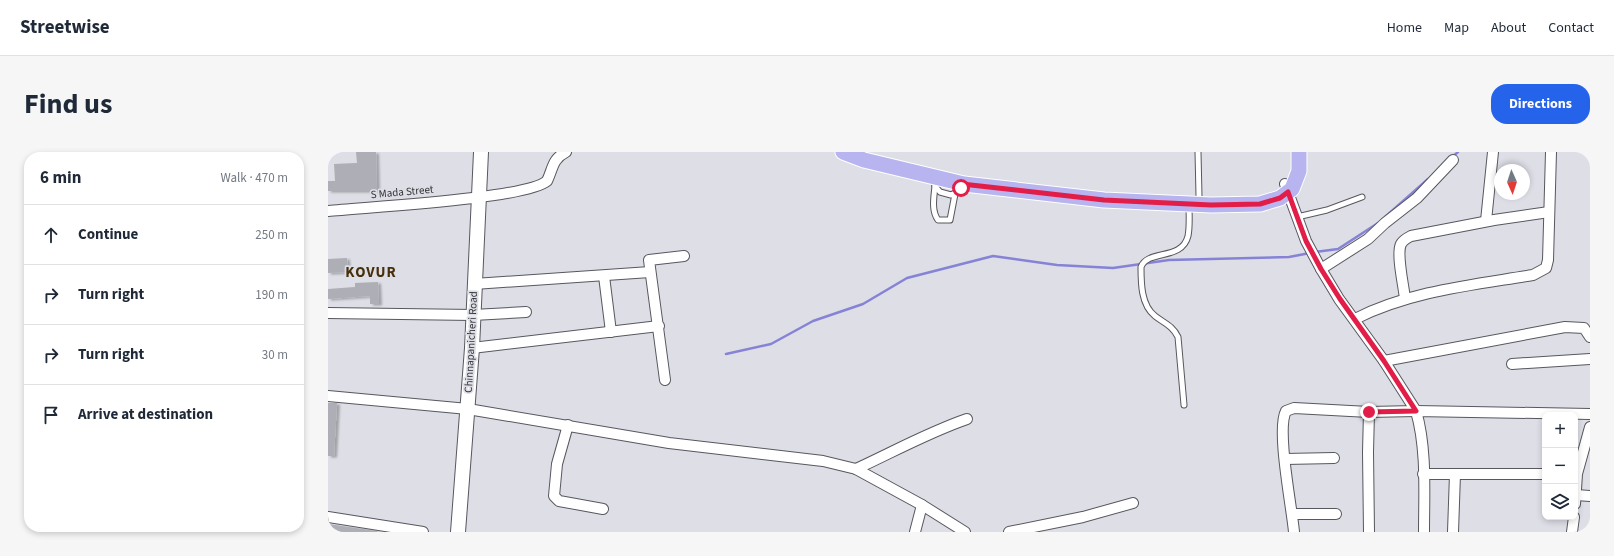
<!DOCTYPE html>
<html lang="en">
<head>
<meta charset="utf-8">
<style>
	:root { --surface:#fff; --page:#f6f6f7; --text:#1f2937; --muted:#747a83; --line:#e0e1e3; --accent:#2563eb }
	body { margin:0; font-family:"Source Sans 3",sans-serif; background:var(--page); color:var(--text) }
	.controls { position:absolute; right:12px; bottom:12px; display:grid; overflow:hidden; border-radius:8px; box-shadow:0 2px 6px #0003 }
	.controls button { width:36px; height:36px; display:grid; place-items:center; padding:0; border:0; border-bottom:1px solid var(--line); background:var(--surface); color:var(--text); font:20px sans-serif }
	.compass { position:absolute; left:1166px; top:12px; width:36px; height:36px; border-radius:50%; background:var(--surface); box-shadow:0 2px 6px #0003; rotate:177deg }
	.stop { position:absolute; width:12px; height:12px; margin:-9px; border:3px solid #e11d48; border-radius:50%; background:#fff }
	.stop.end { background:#e11d48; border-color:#fff; box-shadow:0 1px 4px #0008 }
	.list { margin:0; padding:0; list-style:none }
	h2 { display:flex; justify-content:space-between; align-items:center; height:52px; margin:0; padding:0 16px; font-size:17px }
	h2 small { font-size:13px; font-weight:400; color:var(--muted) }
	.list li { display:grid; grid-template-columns:26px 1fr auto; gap:12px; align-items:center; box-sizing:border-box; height:60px; padding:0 16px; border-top:1px solid var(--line) }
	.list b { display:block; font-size:15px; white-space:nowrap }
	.list em { font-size:13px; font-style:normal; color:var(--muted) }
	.icon { flex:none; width:22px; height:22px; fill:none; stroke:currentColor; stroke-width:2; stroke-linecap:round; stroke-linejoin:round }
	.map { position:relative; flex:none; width:1262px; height:380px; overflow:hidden; border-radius:16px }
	header { display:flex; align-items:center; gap:24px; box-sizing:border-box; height:56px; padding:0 20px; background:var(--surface); border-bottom:1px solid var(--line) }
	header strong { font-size:19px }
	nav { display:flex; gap:22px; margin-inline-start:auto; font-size:14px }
	.intro { display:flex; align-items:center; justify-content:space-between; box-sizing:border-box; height:96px; padding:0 24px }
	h1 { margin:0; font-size:28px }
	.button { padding:10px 18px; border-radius:16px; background:var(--accent); color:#fff; font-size:14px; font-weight:700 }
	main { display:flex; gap:24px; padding:0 24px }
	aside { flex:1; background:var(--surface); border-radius:16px; box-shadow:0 2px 6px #0003 }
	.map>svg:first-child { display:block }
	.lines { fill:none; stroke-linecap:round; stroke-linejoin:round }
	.stream { stroke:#8683d7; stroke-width:2.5 }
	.building { fill:#aeafb6; filter:url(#shadow) }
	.lane-casing { stroke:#57575e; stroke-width:7 }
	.street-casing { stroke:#57575e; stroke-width:12 }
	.secondary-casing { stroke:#57575e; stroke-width:16 }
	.primary-casing { stroke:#fff; stroke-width:17 }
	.lane { stroke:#fff; stroke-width:5 }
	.street { stroke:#fff; stroke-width:10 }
	.secondary { stroke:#fff; stroke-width:14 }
	.primary { stroke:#b7b4ef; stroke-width:15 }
	.route { stroke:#e11d48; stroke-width:5 }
	.labels { text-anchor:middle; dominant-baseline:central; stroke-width:3.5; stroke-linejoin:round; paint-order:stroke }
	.street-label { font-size:11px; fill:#313134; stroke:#dddee6 }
	.district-label { font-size:15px; font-weight:bold; letter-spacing:1px; fill:#472f0b; stroke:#dddee6 }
</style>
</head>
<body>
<header>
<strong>Streetwise</strong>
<nav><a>Home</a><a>Map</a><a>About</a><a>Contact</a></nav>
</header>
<div class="intro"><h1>Find us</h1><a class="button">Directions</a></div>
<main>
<aside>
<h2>6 min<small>Walk · 470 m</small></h2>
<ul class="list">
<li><svg class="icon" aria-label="ahead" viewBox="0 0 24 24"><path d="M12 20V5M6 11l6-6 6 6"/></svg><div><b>Continue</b></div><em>250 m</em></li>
<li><svg class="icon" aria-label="right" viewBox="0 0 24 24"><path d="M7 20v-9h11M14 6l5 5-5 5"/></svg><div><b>Turn right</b></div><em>190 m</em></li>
<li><svg class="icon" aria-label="right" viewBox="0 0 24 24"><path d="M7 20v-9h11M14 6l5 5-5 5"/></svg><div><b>Turn right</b></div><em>30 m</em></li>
<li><svg class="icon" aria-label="arrive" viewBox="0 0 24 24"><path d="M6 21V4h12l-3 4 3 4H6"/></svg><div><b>Arrive at destination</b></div></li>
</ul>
</aside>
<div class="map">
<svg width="1262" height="380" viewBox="0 0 1262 380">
	<defs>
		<filter id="shadow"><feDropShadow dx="3" dy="1.5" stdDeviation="1" flood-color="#0004"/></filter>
	</defs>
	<rect width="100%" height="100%" fill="#dddee6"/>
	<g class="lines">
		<g class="stream">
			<polyline points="1124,5 1130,0"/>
			<polyline points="1057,65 1100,27"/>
			<polyline points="987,100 1010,97 1050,71"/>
			<polyline points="398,202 443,192 485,169 535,152 579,126 665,104 729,113 785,116 841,108 961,105 982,101"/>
		</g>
	</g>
	<g class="building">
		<polygon points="28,0 48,0 49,39 0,39 0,29 7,29 6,12 29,11"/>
		<polygon points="19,106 20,120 0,121 0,107"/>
		<polygon points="50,130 51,152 42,152 42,144 0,147 0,137 27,135 27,131"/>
		<polygon points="0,251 9,251 6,304 0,304"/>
		<polygon points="0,372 49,379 49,380 0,380"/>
	</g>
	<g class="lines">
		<g class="lane-casing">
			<g id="lane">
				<polyline points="870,0 871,44"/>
				<path d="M 607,34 C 606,45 603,58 610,68 L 622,68 L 627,42"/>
				<polyline points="607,34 612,40 623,43 631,39 634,33"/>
				<polyline points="969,65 999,58 1034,45"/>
				<path d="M 856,253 L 850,185 C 845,174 836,171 827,164 C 813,153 813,131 813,115 C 820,97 854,109 860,84 C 862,74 861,63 861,53"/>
			</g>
		</g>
		<g class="street-casing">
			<g id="street">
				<path d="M 957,32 L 978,89 L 993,117 L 1011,147 L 1056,209 L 1088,259 L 1041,260 L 966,256 L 958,259 C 948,277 964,356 966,380"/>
				<path d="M 0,59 C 37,55 198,47 219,29 C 225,17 224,7 238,0"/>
				<polyline points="1158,69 1165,0"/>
				<polyline points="993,117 1040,87 1057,71 1089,46 1125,8"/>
				<polyline points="276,124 283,180"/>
				<polyline points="146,132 322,120"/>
				<path d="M 1077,147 C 1076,135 1068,102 1073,92 C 1075,88 1079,86 1083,84 L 1166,68 L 1221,60"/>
				<polyline points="0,161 145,163 198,160"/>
				<path d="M 1027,167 C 1082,139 1145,133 1205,123 L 1218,116 L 1220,108 L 1223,0"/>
				<polyline points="144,196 331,174"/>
				<polyline points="1056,209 1237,175 1256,176 1262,185"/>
				<polyline points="1184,212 1262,207"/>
				<polyline points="337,228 321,108 356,104"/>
				<polyline points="0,244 140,257 341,291 495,309 528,317 594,353 637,380"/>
				<polyline points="240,273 229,312 226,344 231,349 275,357"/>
				<polyline points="957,307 1006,306"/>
				<path d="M 528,317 C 565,300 601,280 639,267"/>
				<polyline points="1095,322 1217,322"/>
				<polyline points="1248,343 1262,344"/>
				<polyline points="1247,352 1249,322 1262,275"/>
				<polyline points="965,362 1008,362"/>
				<polyline points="0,365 95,380"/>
				<polyline points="587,380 594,353"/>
				<polyline points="681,380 755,365 805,351"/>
				<polyline points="1041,380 1040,300 1041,260"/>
				<path d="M 1096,380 C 1096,341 1099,297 1088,259 L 1262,262"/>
				<polyline points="1125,380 1127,322"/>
				<polyline points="1244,380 1246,365"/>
			</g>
		</g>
		<g class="secondary-casing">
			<polyline id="secondary" points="130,380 144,196 153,0"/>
		</g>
		<g class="primary-casing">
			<polyline id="primary" points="515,0 536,8 636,32 776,48 883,53 932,52 952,46 964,37 971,19 971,0"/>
		</g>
		<use href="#lane" class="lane"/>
		<use href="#street" class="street"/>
		<use href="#secondary" class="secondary"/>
		<use href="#primary" class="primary"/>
	</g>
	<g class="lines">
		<polyline class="route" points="633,36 634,32 776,48 883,53 932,52 952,46 960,40 978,89 993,117 1012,147 1056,209 1088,259 1041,260"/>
	</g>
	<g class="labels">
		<g class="street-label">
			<text transform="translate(74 40) rotate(-5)">S Mada Street</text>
			<text transform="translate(143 190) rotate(-87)">Chinnapanicheri Road</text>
		</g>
		<g class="district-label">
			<text x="43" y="120">KOVUR</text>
		</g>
	</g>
</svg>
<div class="controls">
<button>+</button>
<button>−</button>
<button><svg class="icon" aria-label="layers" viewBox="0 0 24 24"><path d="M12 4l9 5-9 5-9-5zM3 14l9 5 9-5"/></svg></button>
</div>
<svg class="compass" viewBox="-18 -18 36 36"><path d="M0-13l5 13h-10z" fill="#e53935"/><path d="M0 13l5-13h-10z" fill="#747a83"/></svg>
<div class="stop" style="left:633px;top:36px"></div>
<div class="stop end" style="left:1041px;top:260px"></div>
</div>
</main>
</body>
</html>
